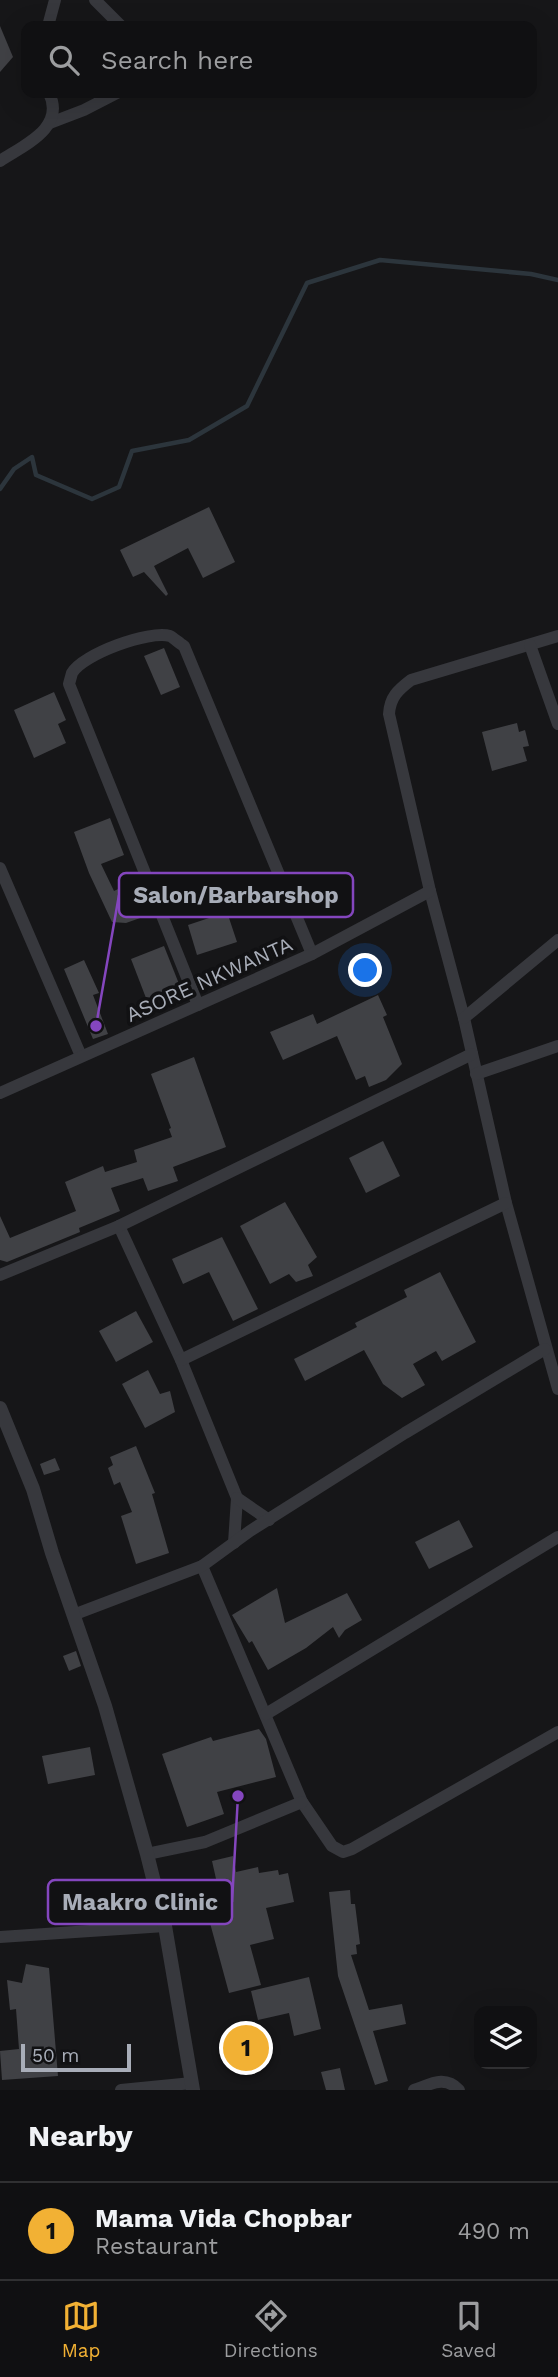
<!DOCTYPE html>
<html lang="en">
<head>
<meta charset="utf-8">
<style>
	:root { --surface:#101012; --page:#1e1e20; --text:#f1f3f6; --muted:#9c9d9f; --line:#303032; --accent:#f2b134 }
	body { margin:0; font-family:"Work Sans",sans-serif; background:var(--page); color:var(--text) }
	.controls { position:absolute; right:21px; bottom:21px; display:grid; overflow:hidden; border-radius:14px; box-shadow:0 7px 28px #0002 }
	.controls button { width:63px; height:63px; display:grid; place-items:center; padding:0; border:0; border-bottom:2px solid var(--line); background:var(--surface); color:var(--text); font:35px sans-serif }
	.scale { position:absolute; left:21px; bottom:18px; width:110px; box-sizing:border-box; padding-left:7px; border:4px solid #a8adb8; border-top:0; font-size:19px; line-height:24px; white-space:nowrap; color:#a8adb8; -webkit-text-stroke:5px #111113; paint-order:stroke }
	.you { position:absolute; left:366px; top:971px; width:24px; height:24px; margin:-18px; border:5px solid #fff; border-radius:50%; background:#1a73e8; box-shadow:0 0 0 10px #1a73e833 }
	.badge { display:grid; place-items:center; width:46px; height:46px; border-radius:50%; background:var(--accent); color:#111; font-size:23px; font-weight:700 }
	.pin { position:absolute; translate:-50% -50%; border:4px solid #fff; box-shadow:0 2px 7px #0006 }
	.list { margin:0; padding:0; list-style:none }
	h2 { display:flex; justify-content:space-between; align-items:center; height:91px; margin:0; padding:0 28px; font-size:30px }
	h2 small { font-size:23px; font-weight:400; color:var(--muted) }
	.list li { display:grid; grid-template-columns:46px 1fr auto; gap:21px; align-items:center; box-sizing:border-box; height:98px; padding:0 28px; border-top:2px solid var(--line) }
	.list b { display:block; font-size:26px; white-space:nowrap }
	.list p { margin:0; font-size:23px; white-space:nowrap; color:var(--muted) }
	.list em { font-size:23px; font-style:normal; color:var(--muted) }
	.icon { flex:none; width:38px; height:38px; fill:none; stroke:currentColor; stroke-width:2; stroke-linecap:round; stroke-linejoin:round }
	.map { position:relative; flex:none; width:558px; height:2090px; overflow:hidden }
	.search { position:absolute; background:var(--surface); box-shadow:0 7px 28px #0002; left:21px; right:21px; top:21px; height:77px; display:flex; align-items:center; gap:18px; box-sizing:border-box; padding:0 24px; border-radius:14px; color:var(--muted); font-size:26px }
	.sheet { height:189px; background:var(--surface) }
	nav { display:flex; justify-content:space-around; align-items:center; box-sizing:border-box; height:98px; border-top:2px solid var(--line); background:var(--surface); font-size:19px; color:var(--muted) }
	nav a { display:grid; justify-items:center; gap:4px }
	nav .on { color:var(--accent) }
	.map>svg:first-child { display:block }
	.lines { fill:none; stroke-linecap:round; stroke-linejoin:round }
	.stream { stroke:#2c353c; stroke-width:4.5 }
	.building { fill:#404145 }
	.minor { stroke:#37383d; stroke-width:12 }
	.tertiary { stroke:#37383d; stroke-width:14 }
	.labels { text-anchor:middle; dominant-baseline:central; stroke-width:7; stroke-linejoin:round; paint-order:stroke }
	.street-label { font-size:21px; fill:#a8adb8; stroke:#111113 }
	.leader { fill:none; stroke:#8446be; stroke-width:2.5 }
	.callout-dot { fill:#8446be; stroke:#111113; stroke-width:2.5 }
	.callout { fill:#111113; stroke:#8446be; stroke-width:2.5 }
	.callout-label { font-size:23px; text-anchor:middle; font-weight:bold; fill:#a8adb8 }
</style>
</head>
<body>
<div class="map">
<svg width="558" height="2090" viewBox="0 0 558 2090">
	<rect width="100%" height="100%" fill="#161618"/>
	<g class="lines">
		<polyline class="stream" points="0,489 14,469 32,457 36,475 92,499 119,487 132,451 189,440 247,406 307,283 380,260 531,274 558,280"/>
	</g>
	<g class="building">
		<polygon points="0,26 13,57 0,72"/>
		<polygon points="209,507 235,562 203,578 188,548 154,566 168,594 166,596 144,572 133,577 120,550"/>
		<polygon points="164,648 180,687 161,695 144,656"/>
		<polygon points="54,692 66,720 58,724 66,743 34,758 14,710"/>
		<polygon points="517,723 519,732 525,730 529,746 523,747 527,761 492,771 482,732"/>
		<polygon points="110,818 124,855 101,864 114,891 135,881 147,907 143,917 126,923 112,922 89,873 74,832"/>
		<polygon points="227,912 237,942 197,955 188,925"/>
		<polygon points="164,946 183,994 146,998 131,959"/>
		<polygon points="84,960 99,993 93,995 108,1034 93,1039 64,969"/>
		<polygon points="378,995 387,1015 383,1017 402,1064 386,1080 369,1087 365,1076 356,1080 337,1036 283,1060 270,1032 313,1014 317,1024"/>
		<polygon points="194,1057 226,1147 173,1167 178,1181 148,1191 143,1178 111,1188 120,1211 79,1228 80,1232 7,1262 0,1260 0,1216 10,1238 76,1211 65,1182 103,1166 105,1172 137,1162 134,1150 172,1137 169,1129 171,1128 151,1074"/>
		<polygon points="383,1141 400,1176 366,1193 349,1158"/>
		<polygon points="285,1202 317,1257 308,1265 313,1276 296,1282 289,1274 270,1284 240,1226"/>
		<polygon points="222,1237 258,1309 233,1321 209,1272 183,1284 172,1259"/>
		<polygon points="440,1272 476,1342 442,1361 436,1351 413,1364 425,1385 402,1398 383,1384 364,1350 305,1381 294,1359 357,1327 355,1323 407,1297 404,1290"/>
		<polygon points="136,1311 153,1342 116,1362 99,1331"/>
		<polygon points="148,1370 160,1394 170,1391 175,1412 145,1428 122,1384"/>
		<polygon points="136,1446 155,1493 152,1494 169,1553 136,1564 121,1516 132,1512 120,1482 114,1485 108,1468 113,1465 110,1457"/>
		<polygon points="55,1458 60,1470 44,1475 40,1464"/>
		<polygon points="459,1520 473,1547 429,1569 415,1542"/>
		<polygon points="277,1588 285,1623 347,1593 362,1620 345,1630 339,1638 333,1627 306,1648 268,1670 252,1641 249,1643 232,1615"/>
		<polygon points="76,1651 81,1666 69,1671 63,1656"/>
		<polygon points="259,1729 266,1739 276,1777 217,1792 224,1814 187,1827 162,1754 211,1737 213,1741"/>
		<polygon points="90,1747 95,1775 48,1784 42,1756"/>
		<polygon points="233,1856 236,1872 258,1867 259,1873 278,1870 279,1875 288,1873 294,1902 266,1908 274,1939 250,1945 261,1985 229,1993 210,1923 225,1919 212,1861"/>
		<polygon points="350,1890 351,1904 355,1904 360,1944 356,1945 357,1954 351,1955 369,2010 402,2004 406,2024 373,2031 388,2081 375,2085 338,1976 329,1892"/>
		<polygon points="26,1964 49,1968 58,2076 2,2080 0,2051 19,2049 16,2009 10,2010 7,1980 22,1983"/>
		<polygon points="309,1977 321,2029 294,2036 289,2013 258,2020 251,1991"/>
		<polygon points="340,2068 345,2090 326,2090 321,2072"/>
	</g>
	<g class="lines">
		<g class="minor">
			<polyline points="95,0 121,26"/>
			<polyline points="48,26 55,0"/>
			<polyline points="50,123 84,110 117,93"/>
			<path d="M 0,161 C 24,145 66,128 49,93"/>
			<path d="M 558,636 L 411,680 C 398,690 390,697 389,714 L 430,891 L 464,1018 L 506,1203 L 558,1389"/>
			<polyline points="530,645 558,724"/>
			<polyline points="0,868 81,1056"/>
			<path d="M 198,1005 L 69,684 C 70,680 71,677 72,673 C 83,654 149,630 170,636 C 174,638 180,644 184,646 L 312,954"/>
			<polyline points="464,1018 558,940"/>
			<polyline points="476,1074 558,1046"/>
			<polyline points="0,1093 312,954 430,891"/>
			<polyline points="119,1226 181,1360 237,1498 234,1543"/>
			<polyline points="0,1275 119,1226 472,1054"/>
			<polyline points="181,1360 506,1203"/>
			<polyline points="237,1498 269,1520"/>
			<polyline points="202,1566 302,1802 332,1846 343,1852 352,1849 558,1732"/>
			<polyline points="73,1615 202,1566 250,1531 405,1433 545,1349"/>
			<polyline points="266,1714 558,1537"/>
			<polyline points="147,1854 205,1842 302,1802"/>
			<polyline points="0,1937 165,1926"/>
			<polyline points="121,2090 192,2083"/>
			<path d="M 414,2090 C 431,2084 445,2075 459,2090"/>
		</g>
		<polyline class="tertiary" points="0,1408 33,1489 52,1553 105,1706 147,1854 165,1926 193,2090"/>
	</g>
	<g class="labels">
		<g class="street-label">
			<text transform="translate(209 979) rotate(-24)">ASORE NKWANTA</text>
		</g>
	</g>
	<path class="leader" d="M96 1026L119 895M238 1796L232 1902"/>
	<g class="callout-dot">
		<circle cx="96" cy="1026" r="7"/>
		<circle cx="238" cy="1796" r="7"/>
	</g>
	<g class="callout">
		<rect x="119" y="873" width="234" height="44" rx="7"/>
		<rect x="48" y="1880" width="184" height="44" rx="7"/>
	</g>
	<g class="callout-label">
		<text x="236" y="903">Salon/Barbarshop</text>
		<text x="140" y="1910">Maakro Clinic</text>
	</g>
</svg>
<div class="controls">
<button><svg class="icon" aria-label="layers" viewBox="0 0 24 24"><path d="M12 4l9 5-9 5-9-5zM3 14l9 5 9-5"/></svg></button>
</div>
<div class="scale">50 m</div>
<div class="you"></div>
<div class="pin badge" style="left:246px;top:2048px">1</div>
<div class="search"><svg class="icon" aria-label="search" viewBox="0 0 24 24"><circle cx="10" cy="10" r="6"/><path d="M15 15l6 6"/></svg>Search here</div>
</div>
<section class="sheet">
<h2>Nearby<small></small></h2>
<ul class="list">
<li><span class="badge">1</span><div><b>Mama Vida Chopbar</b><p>Restaurant</p></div><em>490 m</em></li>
</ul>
</section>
<nav>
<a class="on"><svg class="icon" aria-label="map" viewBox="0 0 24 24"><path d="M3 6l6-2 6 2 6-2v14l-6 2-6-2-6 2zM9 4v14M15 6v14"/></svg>Map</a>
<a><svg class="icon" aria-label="directions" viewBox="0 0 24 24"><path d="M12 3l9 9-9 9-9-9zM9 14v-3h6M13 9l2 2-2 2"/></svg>Directions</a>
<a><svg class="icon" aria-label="saved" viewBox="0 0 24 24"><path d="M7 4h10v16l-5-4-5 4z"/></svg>Saved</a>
</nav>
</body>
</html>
